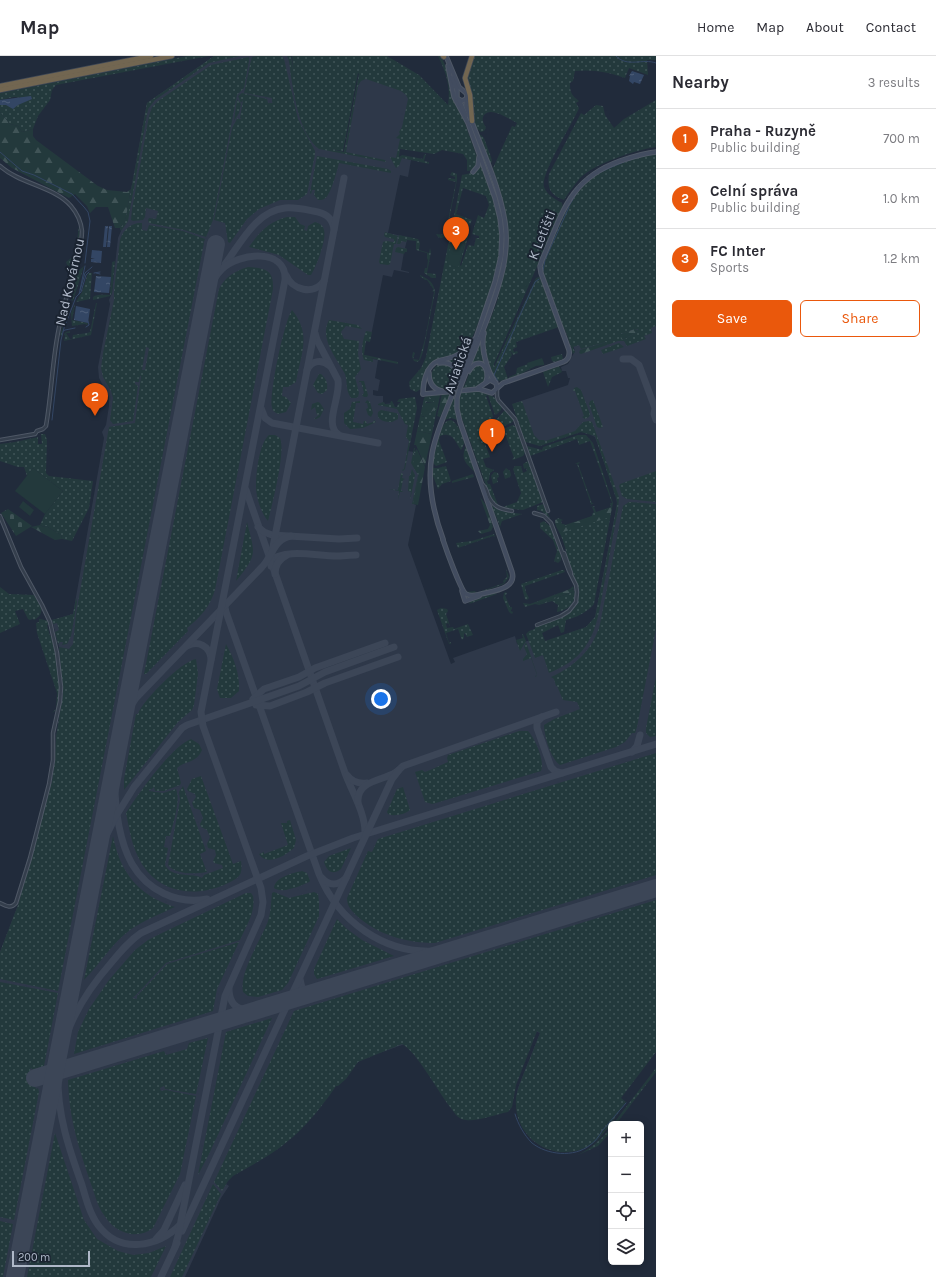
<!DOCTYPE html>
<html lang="en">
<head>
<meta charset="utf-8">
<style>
	:root { --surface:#fff; --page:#f2f2f3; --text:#2b2b33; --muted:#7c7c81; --line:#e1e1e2; --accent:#ea580c }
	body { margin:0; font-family:Karla,sans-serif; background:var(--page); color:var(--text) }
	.controls { position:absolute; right:12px; bottom:12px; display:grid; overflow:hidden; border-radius:6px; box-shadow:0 2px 10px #0003 }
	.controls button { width:36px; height:36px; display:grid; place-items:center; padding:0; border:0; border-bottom:1px solid var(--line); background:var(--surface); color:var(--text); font:20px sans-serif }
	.scale { position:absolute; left:12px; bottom:10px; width:78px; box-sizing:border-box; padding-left:4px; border:2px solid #afb8c8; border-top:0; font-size:11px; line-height:14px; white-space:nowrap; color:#afb8c8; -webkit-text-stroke:3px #1a2330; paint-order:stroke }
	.you { position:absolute; left:381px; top:643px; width:14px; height:14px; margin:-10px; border:3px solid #fff; border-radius:50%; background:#1a73e8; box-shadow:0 0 0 6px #1a73e833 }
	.badge { display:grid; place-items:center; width:26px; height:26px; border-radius:50%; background:var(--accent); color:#fff; font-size:13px; font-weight:700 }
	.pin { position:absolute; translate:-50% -33px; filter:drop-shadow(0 1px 2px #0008) }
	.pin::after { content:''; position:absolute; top:21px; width:14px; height:12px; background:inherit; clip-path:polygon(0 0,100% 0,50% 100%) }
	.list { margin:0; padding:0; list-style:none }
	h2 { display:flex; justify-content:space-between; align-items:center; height:52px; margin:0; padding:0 16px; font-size:17px }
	h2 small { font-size:13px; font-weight:400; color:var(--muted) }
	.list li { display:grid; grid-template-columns:26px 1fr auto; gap:12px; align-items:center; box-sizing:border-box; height:60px; padding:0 16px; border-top:1px solid var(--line) }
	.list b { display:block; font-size:15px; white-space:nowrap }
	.list p { margin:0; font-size:13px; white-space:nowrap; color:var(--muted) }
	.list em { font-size:13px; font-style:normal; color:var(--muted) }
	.actions { display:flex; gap:8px; padding:12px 16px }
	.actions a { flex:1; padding:9px 0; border:1px solid var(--accent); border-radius:6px; text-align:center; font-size:14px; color:var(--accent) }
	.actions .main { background:var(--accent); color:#fff }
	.icon { flex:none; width:22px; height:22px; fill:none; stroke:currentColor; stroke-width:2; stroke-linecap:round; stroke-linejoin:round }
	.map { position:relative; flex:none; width:656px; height:1221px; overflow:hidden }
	header { display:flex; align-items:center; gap:24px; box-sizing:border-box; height:56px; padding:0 20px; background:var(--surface); border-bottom:1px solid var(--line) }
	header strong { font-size:19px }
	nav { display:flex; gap:22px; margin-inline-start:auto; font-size:14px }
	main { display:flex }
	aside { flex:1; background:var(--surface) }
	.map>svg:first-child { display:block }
	.airport { fill:#2e3849 }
	.grass { fill:url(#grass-dots); fill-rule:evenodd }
	.forest { fill:url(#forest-firs) }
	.cemetery { fill:url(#cemetery-stones) }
	.park { fill:#23393c }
	.water { fill:url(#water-ripples) }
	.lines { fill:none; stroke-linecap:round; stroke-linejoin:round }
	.stream { stroke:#334664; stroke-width:1 }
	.taxiway { stroke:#3c4657; stroke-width:7 }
	.runway { stroke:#3c4657; stroke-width:18 }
	.street-casing { stroke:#4f5866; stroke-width:4.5 }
	.secondary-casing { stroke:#4f5866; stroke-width:5.5 }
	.highway-casing { stroke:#3f4856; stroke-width:6 }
	.street { stroke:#343e4c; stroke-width:2.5 }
	.secondary { stroke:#424c5f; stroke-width:3.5 }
	.highway { stroke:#726651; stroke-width:4.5 }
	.secondary-bridge-casing { stroke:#4f5866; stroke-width:5.5; stroke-linecap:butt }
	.secondary-bridge { stroke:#424c5f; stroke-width:3.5 }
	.labels { text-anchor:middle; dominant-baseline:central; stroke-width:4; stroke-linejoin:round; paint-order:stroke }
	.street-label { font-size:14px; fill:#afb8c8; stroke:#1a2330 }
</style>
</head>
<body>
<header>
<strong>Map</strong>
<nav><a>Home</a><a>Map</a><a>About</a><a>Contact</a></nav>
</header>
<main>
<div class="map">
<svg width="656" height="1221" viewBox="0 0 656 1221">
	<defs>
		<pattern id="grass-dots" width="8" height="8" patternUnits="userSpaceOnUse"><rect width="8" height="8" fill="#23393c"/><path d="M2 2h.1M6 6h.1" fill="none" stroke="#405457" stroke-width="1.8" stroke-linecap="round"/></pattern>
		<pattern id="forest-firs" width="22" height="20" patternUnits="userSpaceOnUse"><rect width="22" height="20" fill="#23393c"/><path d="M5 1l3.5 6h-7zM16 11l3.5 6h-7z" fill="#405457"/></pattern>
		<pattern id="cemetery-stones" width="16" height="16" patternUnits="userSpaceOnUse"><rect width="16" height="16" fill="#23393c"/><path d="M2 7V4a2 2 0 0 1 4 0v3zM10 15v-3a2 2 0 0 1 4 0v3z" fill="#405457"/></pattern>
		<pattern id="water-ripples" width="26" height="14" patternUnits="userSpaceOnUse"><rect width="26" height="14" fill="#334664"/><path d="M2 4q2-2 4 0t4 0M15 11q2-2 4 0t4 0" fill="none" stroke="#4e5f79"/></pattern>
	</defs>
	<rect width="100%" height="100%" fill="#212b3b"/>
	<polygon class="airport" points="214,0 291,0 303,65 319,91 344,96 359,18 413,37 398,101 411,104 408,121 400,119 388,177 412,182 412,184 407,184 405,192 407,193 407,196 404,196 401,214 409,216 409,217 394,214 392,221 383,219 370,285 366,284 363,299 363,301 378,304 375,322 380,324 378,335 373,334 373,339 377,340 383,340 383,346 385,348 393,347 394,351 398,352 408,365 412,379 408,395 414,396 420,411 414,448 416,449 408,489 451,608 455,606 453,602 515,580 517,588 531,584 533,590 586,571 595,561 617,448 616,440 595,381 591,379 588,372 539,390 515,347 568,329 570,322 568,322 566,315 562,315 561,311 568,308 575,295 554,236 656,108 656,996 577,1094 557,1096 543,1091 532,1084 523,1072 517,1056 516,1043 518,1032 540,977 535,975 518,975 494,996 405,988 268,1036 226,1128 229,1130 221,1142 185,1221 0,1221 0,896 18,849 52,725 55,703 56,681 63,638 59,591 52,564 73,558 104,382 102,376 106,369 109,350 109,341 99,322 98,311 110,248 109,244 112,237 118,182 121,175 120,172 125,166 147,47"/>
	<g class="grass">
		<polygon points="187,0 209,0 56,29 52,34 50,44 38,60 33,73 22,76 18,70 10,68 0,56 0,49 4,49 15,50 31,43 14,41 0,44 0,37"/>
		<polygon points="214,0 240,0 209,7 155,44 148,53 128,165 121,175 120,172 125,166 147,47"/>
		<polygon points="257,0 282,0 284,3 298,63 315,95 315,98 307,138 298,144 280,144 259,153 247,163 230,187 228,186 225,167 214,164 232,72 238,61 238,63 242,63 240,62 243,44 241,47 238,40 242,37 267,43 268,47 273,47 272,46 272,42 244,37 251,4 252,1"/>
		<path d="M 287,0 L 291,0 L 293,13 L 292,0 L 387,0 L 419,19 L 448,49 C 451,31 446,16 438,0 L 441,0 L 448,16 L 453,43 L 462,59 L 478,104 C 477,111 474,115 467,115 L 467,104 L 463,98 L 442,94 L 434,98 L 400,93 L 399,101 L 402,99 L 423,103 L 424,99 L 426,98 L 424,105 L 429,106 L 429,108 L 402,102 L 399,110 L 396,112 L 390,101 L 396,102 L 400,83 L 396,82 L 400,78 L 399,76 L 402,71 L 408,43 L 406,39 L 401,35 L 366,23 L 361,25 L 358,30 L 346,96 L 385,104 L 386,106 L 319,93 C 300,78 295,44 291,21 C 290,14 290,6 287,0 ZM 358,17 L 359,18 L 344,96 L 330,93 L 343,95 Z"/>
		<path d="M 474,0 L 656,0 L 656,4 L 647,4 L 648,19 L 629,12 L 625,22 C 609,16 592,13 575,15 L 573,25 L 570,27 C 570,36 571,39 579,45 L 576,47 L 579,52 C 573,67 540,118 544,131 C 547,139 555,143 562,147 L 563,152 L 494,308 L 494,311 L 536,222 L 539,221 L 542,224 L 559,271 L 516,286 L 517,291 L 513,293 L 514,296 L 517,295 L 518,297 L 513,299 L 510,294 L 512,299 L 504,311 L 508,323 C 501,325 498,326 493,321 L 484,291 L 484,280 L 497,246 L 506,209 L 508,191 L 506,163 L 493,112 L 512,70 L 515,71 L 517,67 C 509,63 491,50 484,59 C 481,64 484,68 486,72 L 484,75 L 481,76 L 476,72 L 472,59 L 467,22 L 473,1 ZM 511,277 L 514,278 L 504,299 L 502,299 Z"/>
		<polygon points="249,1 249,5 244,32 237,39 213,164 206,181 184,174 149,167 148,164 149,162 156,163 158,155 146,152 145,161 143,164 133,165 131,164 132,153 149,60 152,51 158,45 211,9"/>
		<polygon points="237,43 241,48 239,57 234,65"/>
		<path d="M 656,44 L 656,91 C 635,94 597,107 581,121 C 575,128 569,136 564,144 C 550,139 547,132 549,118 L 581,57 L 584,59 L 596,49 L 603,50 L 605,59 L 614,72 L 624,63 Z"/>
		<path d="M 463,47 L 496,136 L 503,164 L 505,185 L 504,204 L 496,234 L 481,274 L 459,328 C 479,276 516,209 499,153 C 492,129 483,105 475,81 C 471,70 465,58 463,47 Z"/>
		<polygon points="479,79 481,79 484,82 491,101 492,105 490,109"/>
		<path d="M 656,97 L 656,270 L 651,272 L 652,277 L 644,280 L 646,283 L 627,290 L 624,285 L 618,285 L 607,289 L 608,288 L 606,286 L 581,293 L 579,289 L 573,291 L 575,296 L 573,298 C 569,287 568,276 560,266 L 543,217 L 542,209 L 543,203 L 573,140 L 593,119 L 615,108 L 634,102 ZM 635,273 L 638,273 L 637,276 L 623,284 L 621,278 Z"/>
		<path d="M 317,100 L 388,113 L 391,115 L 391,117 L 339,107 C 337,114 331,140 324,143 C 324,144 318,144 318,144 L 314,139 L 315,134 L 312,134 L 311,138 L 310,137 Z"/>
		<path d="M 480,106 C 493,133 504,171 500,201 C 497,220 489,239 482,257 C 477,268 474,283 465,292 C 456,300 442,304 432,308 L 421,333 L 416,336 L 410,333 L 409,326 L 421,312 L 426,301 L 451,174 L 453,173 L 468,178 L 468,181 L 460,209 L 461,210 L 468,189 L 474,190 L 476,182 L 479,182 L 479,180 L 472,178 L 478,159 L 484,162 L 489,149 L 486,140 L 463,132 L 456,158 L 472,164 L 470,169 L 456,165 L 455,169 L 468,174 L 467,176 L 452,171 L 462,119 L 472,117 ZM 453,174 L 467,180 L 458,211 Z"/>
		<path d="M 452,116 L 457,118 L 457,124 L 446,179 C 444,182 441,183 438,181 L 436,178 L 445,179 L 456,126 L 448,124 L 448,122 L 455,123 L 455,121 L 450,119 Z"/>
		<path d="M 287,161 L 295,161 L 300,168 L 305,170 L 304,174 L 307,175 L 308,170 L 315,166 C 319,167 323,169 324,174 C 327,183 316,211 311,219 L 308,219 L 279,199 L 249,191 C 258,177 270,165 287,161 Z"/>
		<path d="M 138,167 L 142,167 L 142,174 L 147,175 L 149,169 L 183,175 L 205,183 L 204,186 L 202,185 L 204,187 L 58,935 L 0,923 L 0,896 L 18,849 L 52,725 L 55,703 L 56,681 L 63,638 L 59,591 L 69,593 L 73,588 L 76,558 L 109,371 L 135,367 L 141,320 L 140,320 L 139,326 L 135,326 L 135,328 L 138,330 L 133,365 L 113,368 L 110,364 L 113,342 L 111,335 L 103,321 L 101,312 L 103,297 L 114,244 L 114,235 L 120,184 C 123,175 128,169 138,167 ZM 146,291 L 149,292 L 145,314 L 142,314 Z"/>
		<path d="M 79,170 C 81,184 77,196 74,209 L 70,211 L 67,209 L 66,206 L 75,199 Z"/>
		<polygon points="385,176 398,180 396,188 394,188 390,208 388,209 380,208 379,206 383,186 386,185 394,186 394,183 385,181 384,179"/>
		<polygon points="399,179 418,183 420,187 419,194 429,197 430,192 431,196 427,217 436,218 436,222 432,222 424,217 425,212 427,212 428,204 427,202 427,197 416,194 416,185 407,184 406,186 402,185 400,188 397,188"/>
		<polygon points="398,191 407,193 407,196 405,196 404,198 395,196 396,192"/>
		<path d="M 115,205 L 112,237 L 110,240 L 93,244 L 93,241 C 97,238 104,239 110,239 L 112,206 Z"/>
		<polygon points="84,210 73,245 69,242 75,227 75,218"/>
		<path d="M 248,211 C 266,212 274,214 273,233 L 215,534 C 210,550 201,561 187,572 L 188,575 L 146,618 L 144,618 L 219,233 C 225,221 235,215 248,211 Z"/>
		<polygon points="88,217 92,217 90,243 76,246 82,236"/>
		<path d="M 420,219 C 428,223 434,226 435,236 L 423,296 L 420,304 L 417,306 L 414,305 L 412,301 L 413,296 L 415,297 L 413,303 L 419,304 L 425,283 L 434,236 L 432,235 L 434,234 L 427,224 L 425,224 L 420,220 Z"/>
		<polygon points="72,246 63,268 62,280 60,279 68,247"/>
		<polygon points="96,247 97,247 91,279 64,285 65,280 64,278 66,276 70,275 70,277 66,277 70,283 72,283 73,279 87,277 90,276"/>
		<polygon points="75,248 72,264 88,267 87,269 85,268 72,270 71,257"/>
		<path d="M 292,254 C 312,279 301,297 296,326 L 288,331 L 283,331 L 282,340 L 286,341 L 291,347 L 286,356 L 278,358 C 275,356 272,355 272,351 C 269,338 284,266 292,254 Z"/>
		<path d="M 329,264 L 358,269 L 362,273 L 346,270 L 341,276 L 344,283 L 359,285 L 358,298 L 361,313 L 355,321 L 359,337 L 358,341 L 356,342 L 351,342 C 345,333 348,328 345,318 C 336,301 319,282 329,264 Z"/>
		<path d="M 366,275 L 372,276 L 370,286 L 366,285 L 364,299 L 365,299 L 365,301 L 373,303 L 373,306 L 364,304 C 360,295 363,283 366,275 Z"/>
		<polygon points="480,285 486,308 480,306 471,308"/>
		<polygon points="619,287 624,291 603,298 601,294"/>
		<polygon points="470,291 459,318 454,309 445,305"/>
		<polygon points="562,298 563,303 554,306 552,305 551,301"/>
		<path d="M 439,308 C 458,308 458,318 452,333 C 448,333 443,334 439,332 C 428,327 429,314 439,308 Z"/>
		<path d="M 479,308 L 484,311 C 490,330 478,331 463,333 L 471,313 Z"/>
		<polygon points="528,308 530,313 519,319 509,322 509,321 516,318 517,312"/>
		<polygon points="559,310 562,316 552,321 548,331 543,316"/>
		<path d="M 319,318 L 321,318 C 326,323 328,326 327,334 L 322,338 L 318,337 L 313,329 Z"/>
		<polygon points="359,320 359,325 364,325 368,339 367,341 364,341 362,339 364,337 361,326 359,326"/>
		<polygon points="577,331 581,334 590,358 589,361 585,363 582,361 584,360 575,335 573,335 574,332"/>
		<polygon points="457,334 455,348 458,364 451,362 444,364"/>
		<polygon points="480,335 494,341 502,351 501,354 497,358 495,359 488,339 486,340 493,360 492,363 488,365 489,367 496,364 504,355 506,355 514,364 511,367 482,379 490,401 483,403 486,411 494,414 490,417 489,424 487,425 488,428 490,428 498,449 494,447 490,441 459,354 459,343 461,337"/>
		<path d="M 440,338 L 432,378 L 417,375 L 424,342 L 427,339 ZM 440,339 L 434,354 L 423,361 L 421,361 L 421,360 L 426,346 L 434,346 L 436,342 L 434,341 Z"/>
		<polygon points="415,341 417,352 405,413 403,415 402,414 404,413 409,385 406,381 408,369 405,368 397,353 378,349 378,348 383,346 384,348 383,347 384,346 385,348 390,348 391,345 392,345 395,351 397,351 398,348 400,347 400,346 397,346 399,343"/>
		<polygon points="367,344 370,346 373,357 371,361 368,359 366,353 368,352 367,347 365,347"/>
		<polygon points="593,344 603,371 600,372 597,371 589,348 590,345"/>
		<polygon points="360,345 360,347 356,347 353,366 363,368 364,365 366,365 367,368 373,366 374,364 376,366 363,372 350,373 344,367 344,357 350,353 352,346"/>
		<path d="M 522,345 L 534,379 L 539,384 L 544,384 L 545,385 L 575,375 L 583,366 L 589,365 L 592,366 L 619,441 L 618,454 C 613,479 609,504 604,529 C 600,550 598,573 585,591 C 576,604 563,611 549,617 L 543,599 L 535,602 L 526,578 L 529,575 L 535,573 L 535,571 C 552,565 580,558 578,535 C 577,527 573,519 570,511 C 568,503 566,494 563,485 C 561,478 556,472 555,466 L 558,462 L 563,464 L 561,465 L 562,468 L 564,468 L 565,469 L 592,460 L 592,458 L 594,456 L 592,451 L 590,451 L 595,450 L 594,451 L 596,456 L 611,451 L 610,447 L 612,447 L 590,385 L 579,389 L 577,383 L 530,400 L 527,390 L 542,394 L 543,391 L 578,379 L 586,379 L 593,387 L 613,447 L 594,548 C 588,556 575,562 566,564 L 564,576 L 561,577 L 558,569 L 542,577 L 545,585 L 586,571 L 595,561 L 616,454 L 617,445 L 595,380 L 581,376 L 540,390 L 525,386 L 512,348 Z"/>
		<polygon points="318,346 320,347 324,353 320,361 316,363 314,363 320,358 317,359 315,351 311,354 312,348"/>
		<path d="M 381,354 L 396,357 L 398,358 L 398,363 L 392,366 C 386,366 376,365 378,356 Z"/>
		<path d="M 451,364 C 458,367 464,381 464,388 C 463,389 462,393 461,394 C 455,386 453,375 440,380 L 439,385 L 447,406 L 436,410 L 434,408 L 433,406 C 435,397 440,372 445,367 C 447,364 449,365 451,364 Z"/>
		<polygon points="513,369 516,371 525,397 523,400 513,404 512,403 514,402 504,375 502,375 503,373"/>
		<polygon points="41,378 45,378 47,384 46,417 49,420 93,425 89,452 72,485 62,483 61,479 46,470 44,471 40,469 45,458 63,435 33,412 27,420 24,411 18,411 0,405 0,388 15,386 38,381 38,388 42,388"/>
		<path d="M 269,379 L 275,379 L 280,382 C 286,395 272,449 268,465 C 261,457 256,441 256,430 C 256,418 259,387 269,379 Z"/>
		<path d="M 466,390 L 476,417 C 466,408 460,403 466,390 Z"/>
		<polygon points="414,392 415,392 414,398 420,411 413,448 412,448 418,419 411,407"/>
		<polygon points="528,405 543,446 523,454 503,452 503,451 517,446 521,437 513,413 515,410 521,410 523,417 527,415 526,412 524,413 523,408"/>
		<polygon points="579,406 580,407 578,408 592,447 594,447 590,449 591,448 577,408 575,408"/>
		<polygon points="446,410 451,425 442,428 438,433 433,420 433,412 438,412"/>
		<polygon points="506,412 510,415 511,419 510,421 505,423 503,416"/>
		<polygon points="412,413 415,419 410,445 411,436 408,435 409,420 410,420"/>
		<polygon points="656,415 656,446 627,443 622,440 619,430 620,428"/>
		<polygon points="494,416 498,417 499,421 497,422 498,426 493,428 491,420"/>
		<polygon points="401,417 403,418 402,422 405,423 403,424 401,434 403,436 400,436 398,444 399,435 388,433 398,434"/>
		<path d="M 629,446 L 656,448 L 656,573 L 637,671 L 635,677 L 632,677 L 625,686 L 616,691 L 560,709 C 551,703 544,680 544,669 L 554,663 L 580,653 L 577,646 L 563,644 L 557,630 L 556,630 L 554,623 L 551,621 C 575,610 593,594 600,568 L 623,450 Z"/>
		<polygon points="543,448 550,462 541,455 537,454 537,450"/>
		<polygon points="491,449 502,455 522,458 502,465 500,471 494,454 499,473"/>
		<polygon points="544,465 550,470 561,499 561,504 558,507 554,505 557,495 553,484 540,472 540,467"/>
		<path d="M 247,466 C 255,498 258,498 236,525 Z"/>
		<polygon points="494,478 495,481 493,480 458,492 456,487 472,485"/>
		<polygon points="506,513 509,521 504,528 473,539 466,536 475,535 476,537 504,527 503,525 507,521"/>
		<polygon points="562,514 564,514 565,516 525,530 526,536 529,542 527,544 525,543 521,528"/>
		<path d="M 573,530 C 579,544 570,554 557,556 L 558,549 L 552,545 L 539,549 L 535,548 L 525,551 L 523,547 L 530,548 L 570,533 ZM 572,533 L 574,533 L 573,536 L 539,548 L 537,547 L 538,545 Z"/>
		<path d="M 0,531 L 9,538 L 34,539 C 40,548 47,557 34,564 L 33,563 L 30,564 L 28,563 L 23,553 L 15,555 L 20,568 L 0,577 Z"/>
		<polygon points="506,536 507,538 505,539 510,551 512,551 512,553 511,554 511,555 513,556 512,558 509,556 503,542 504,537"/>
		<polygon points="495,537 497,538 469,548 472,544"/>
		<polygon points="76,542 77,546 71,580 67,588 62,589 63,586 60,586 58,588 55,576 59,574 57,567 53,568 52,564 73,558"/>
		<polygon points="441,552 447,553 448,555 446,558 450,570 448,567 446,568 447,572 453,571 454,573 468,568 473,579 467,581 465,577 464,578 464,582 462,584 458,573 446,577 449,587 451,586 451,588 449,588 437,554"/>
		<path d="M 39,563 L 41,563 L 48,565 L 49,569 L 47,569 L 50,580 L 52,580 C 57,604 62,629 57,654 L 52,657 L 56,653 L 57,637 L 37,577 L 36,567 L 39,566 Z"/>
		<polygon points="523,578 526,585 520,595 516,584 523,582 522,579"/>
		<polygon points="526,586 537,618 536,621 535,620 537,619 531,602 523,605 523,603 527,598 524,591"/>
		<path d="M 226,588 C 234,602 240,619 239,635 L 231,642 L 220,642 L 217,633 Z"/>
		<path d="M 196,603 L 198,618 L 194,649 L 192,654 L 178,666 L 124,734 L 124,723 L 136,658 L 138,658 C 142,645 182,605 196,603 Z"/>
		<polygon points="656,621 656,680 650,681 646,677 646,672"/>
		<path d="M 519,675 L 528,675 C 535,682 545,705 541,715 L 436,747 L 432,748 L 425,746 L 415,716 L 422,714 L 425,716 C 434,713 440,709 448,706 L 447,702 L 448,699 Z"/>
		<path d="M 191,683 L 199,688 L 202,694 C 196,708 186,704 177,712 L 181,727 L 180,729 L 164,735 L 155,735 L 154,731 L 152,733 L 149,734 L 149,735 L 163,737 L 176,733 C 181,745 173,767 170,780 L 166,780 L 164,791 L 168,792 L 165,809 C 172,823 192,816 202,822 L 204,819 L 223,812 L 222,809 L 214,807 L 213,805 L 216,799 L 215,794 L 208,792 L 207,788 L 210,781 L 207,774 L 201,771 L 200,768 L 203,762 L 200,754 L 194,752 L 192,747 L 196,741 L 195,738 L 188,735 L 187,733 L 192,723 L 201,720 L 233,808 L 241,805 C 243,820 239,822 226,828 C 200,840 167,839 147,815 C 133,798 130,777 126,757 C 138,738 172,690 191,683 Z"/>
		<path d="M 656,697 L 656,819 L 435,887 C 407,887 378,879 357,860 C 352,855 347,851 347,842 L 368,795 L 372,796 L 378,783 Z"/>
		<path d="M 183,730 L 206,795 L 200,798 L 207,816 C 195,818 176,819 168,809 L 180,744 L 179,736 Z"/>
		<path d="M 403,731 L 410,754 C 405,758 395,761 388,758 L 387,756 L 397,733 Z"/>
		<path d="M 290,764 L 296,784 L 294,792 C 286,799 268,811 259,798 L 264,796 L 264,798 L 288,789 L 281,767 L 287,767 L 287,765 Z"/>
		<path d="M 113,780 C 120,817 139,840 175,851 C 160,858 144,864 130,874 C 112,887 100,908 84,924 Z"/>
		<path d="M 351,792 L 341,813 C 332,820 327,815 324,806 L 329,800 Z"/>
		<path d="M 302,815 L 307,817 L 310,825 L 309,826 C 300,830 283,838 274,832 C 275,821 293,817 302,815 Z"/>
		<path d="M 274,836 L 289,842 L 314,836 L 318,838 L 319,845 L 319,860 L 288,927 L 282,934 L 258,941 L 248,940 L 243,936 C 239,916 261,884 268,865 C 271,856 271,846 272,837 Z"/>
		<path d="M 246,837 L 251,837 L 253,840 C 256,856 246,870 240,884 L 166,907 L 136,939 L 132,942 L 137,943 L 137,940 L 167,908 L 239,886 L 217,933 L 213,955 L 74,998 L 78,976 L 89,953 L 109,924 L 135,894 L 148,884 L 164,876 Z"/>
		<path d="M 656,844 L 656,996 L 621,1042 L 626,1046 C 616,1059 603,1083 589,1090 C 554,1109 513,1082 516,1043 C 517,1034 521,1025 524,1017 C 530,1003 535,990 540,977 L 537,975 L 516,1029 L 512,1051 L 508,1056 C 498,1058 475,1066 466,1064 C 457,1063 455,1057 450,1051 C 439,1037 416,995 402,988 L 358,1006 L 346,1023 L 338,1030 L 336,1030 C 324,1048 305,1072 288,1085 C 272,1099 252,1109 233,1120 L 228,1125 L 222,1135 L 214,1126 L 294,955 Z"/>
		<polygon points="337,863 347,873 362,884 394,900 317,923 314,918 314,913"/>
		<polygon points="0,926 58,937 44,1010 32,1014 32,1012 30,1013 36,1033 38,1032 39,1036 14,1164 0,1161"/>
		<polygon points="272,962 209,1098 198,1119 226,976"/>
		<path d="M 208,982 L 196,1038 L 165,1033 L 164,1030 L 160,1032 L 161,1035 L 166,1034 L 196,1040 L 180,1118 L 153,1172 C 146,1177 140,1179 131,1178 C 119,1176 110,1169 104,1159 C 97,1150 95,1138 91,1128 C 79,1092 69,1063 68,1024 L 164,995 L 166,999 L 187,993 L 189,987 Z"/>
		<polygon points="656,1012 656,1016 616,1068 613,1068"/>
		<path d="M 611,1071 L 611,1076 L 598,1090 L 578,1099 C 592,1092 601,1083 611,1071 Z"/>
		<polygon points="55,1077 84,1164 97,1183 118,1195 133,1199 149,1197 166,1190 151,1221 27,1221"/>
		<polygon points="213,1128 221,1138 182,1221 170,1221"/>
		<polygon points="0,1165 13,1168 3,1221 0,1221"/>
	</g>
	<g class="forest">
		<polygon points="0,56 10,68 18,70 22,76 33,73 33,80 36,84 98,130 107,134 127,136 131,133 125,166 120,172 115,172 108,151 96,151 90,157 87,150 75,138 69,142 12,112 0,102"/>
		<polygon points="528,223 530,225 522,244 520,246 519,243"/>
		<polygon points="635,273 638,274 637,276 623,284 621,283 620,280 621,278"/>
		<polygon points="511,276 513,276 514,278 504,299 502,300 502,298"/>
		<polygon points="606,286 608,287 607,289 581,298 579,297 580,294"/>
		<polygon points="365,299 398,306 398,308 365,301"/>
		<polygon points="451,337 440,361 437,360 442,338"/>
		<polygon points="440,339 437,354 434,354 425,360 421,361 421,360 424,347 434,346 436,342 430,342 429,340"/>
		<polygon points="417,375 432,378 425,410 416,389 414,389"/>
		<polygon points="417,393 425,411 418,449 413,448 420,411 418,407 414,408 413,407 415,400 414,396"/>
		<polygon points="473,418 474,421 452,427 452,425"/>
		<polygon points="480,441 486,449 493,471 491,475 481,478 478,475 488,473 490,469"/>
		<polygon points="612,451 610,461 560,477 556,470 555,464 558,463 560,463 561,468 565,470 595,459 595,457"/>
		<polygon points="40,469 44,471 46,470 61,479 62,483 55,484 31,471"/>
		<polygon points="571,533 574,534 573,536 539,548 537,547 538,545"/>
	</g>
	<polygon class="cemetery" points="8,453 32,470 16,480 1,457"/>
	<g class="park">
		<polygon points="453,174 467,179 458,212 447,208"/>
		<polygon points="542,302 544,307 544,309 536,310 530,313 527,307"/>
		<polygon points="33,412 63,435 45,458 15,435"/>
		<polygon points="23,445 34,454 30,460 19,451"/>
	</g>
	<g class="water">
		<polygon points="632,15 644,19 640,28 634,26 633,28 629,25 630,20 629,20"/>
		<polygon points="31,40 32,43 18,49 13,53 6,49 0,49 0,44"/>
		<polygon points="105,170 108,170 106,191 103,191"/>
		<polygon points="109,170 112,170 110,191 107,191"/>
		<polygon points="92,194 102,195 101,207 91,206 91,203 95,203 91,202"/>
		<polygon points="96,220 111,221 109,237 94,236"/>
		<polygon points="76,250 90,253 88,267 74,264"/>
	</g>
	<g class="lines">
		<g class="stream">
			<path d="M 616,0 C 627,12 643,2 656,7"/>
			<polyline points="0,96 22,115 34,119 72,138 84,151 88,156 90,165 85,207"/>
			<path d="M 597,118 C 615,109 636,100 656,98"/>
			<polyline points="589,124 595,120"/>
			<polyline points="569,150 575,140 582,130"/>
			<polyline points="543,215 545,204 569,151"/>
			<polyline points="94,217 100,216"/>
			<polyline points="96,217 100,218"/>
			<polyline points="80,234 85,210"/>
			<polyline points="79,238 85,217 92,211"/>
			<polyline points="516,268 535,226 539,223"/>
			<polyline points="86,271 89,269 88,265"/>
			<polyline points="63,275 65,274 75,272"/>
			<polyline points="498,325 494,319 516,269"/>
			<polyline points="52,364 61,284 64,272 73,249 76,241 81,236 86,219 89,216"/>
			<path d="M 515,1058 C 518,1068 524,1079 532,1087 C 547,1099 574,1102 590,1089 C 595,1086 599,1080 602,1075 C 610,1066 618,1056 626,1047"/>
		</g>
		<g class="taxiway">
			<path d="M 225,208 C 241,187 256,155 285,152 C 294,151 303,153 313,155 C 324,157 332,160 334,173"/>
			<path d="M 286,219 C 292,234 314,240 324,225"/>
			<path d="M 315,277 L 317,284 L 338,324 C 341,341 323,369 339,379"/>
			<polyline points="623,303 631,303 639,309 655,352 654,358 656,364"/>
			<path d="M 307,314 C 312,304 322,303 330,310"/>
			<polyline points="261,352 265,362 272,367 378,387"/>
			<path d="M 246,434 L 345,717 C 352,736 366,758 365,779"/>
			<polyline points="258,471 264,476 272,479 339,483 357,482"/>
			<path d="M 268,505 C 289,492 314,500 337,500 C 343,500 350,499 356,499"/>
			<polyline points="271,510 270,505 272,496 344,122"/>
			<path d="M 275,518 C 275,509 279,503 287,499"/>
			<path d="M 224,546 L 226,556 L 319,818 C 338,865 384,898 435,895 C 452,894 469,888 486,883"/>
			<path d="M 187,590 C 198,584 210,590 211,603"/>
			<polyline points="253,643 264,633 299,621 315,612 385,587"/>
			<polyline points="256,649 270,650 307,636 325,627 398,601"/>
			<polyline points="542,661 537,666 537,672 551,711 555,715 562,717"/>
			<polyline points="632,696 637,690 640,679"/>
			<path d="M 347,719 C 352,726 359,728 367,727"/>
			<path d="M 358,746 C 357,726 378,725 393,718 C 397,716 400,713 403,710 L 556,656"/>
			<path d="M 322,822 C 329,830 338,830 346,822"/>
			<polyline points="642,835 656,831"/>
			<path d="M 207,843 C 177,849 147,834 132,808 C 109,767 108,680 136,642 L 262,511 C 273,499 274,483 291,480"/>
			<polyline points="88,846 98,803 106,780 116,760 134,731 182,672 187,669 299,630 325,616 394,591"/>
			<polyline points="300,923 302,932 310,936 338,929"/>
			<path d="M 229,932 C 229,958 250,956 269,950 C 277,948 285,946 291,939"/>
			<polyline points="63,977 66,959"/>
			<path d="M 58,1019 C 57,1058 69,1093 82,1129 C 86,1143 90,1158 98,1169 C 120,1199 158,1191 181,1168"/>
			<path d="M 51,1037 C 62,982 74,949 111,907 C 120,896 129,885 141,877 L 307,800 L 353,782 L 656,688"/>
			<polyline points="182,1175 392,723 399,714"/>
			<polyline points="156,1183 164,1174 185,1129"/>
			<path d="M 175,1191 L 178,1180 L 225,940 L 261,859 L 263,846 L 261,832 L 203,670 L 201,656 L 285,224 C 287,191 238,197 222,213 C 209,226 206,243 202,261"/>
			<polyline points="161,1221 177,1187"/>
		</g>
		<g class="runway">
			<polyline points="35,1022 656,832"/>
			<polyline points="15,1221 216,188"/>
		</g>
		<g class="street-casing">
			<g id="street">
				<path d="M 0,110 C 20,128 55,131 71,150 C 77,157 81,166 82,175 C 82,187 78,200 75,211 C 70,230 64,248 60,267 C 52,301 52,336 46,370 L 43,373 L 37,375 L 35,378 L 0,384"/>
				<polyline points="497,334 497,340 498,344 515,363 548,455"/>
				<path d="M 482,428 C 486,431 487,435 488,439 C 493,451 500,453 512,455"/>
				<polyline points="534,457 544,460 551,467 569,515 576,529 577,536 576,546 569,555 561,560 537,569"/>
				<path d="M 0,460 L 21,511 L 42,549 L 50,566 L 57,597 L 61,631 L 60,645 L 53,677 L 53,704 L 49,728 L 30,802 L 16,847 C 11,853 6,850 0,847"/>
				<polyline points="564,497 571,517"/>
			</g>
		</g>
		<g class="secondary-casing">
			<g id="secondary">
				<path d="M 446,0 L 459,31 L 467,38 L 466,50 C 479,88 499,127 505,166 C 510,200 499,230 488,261 C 479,285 469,308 460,332"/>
				<polyline points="448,10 454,41 468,67 495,142 500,162 502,179 501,200 495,226 475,285 459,325 456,328"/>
				<polyline points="452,22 457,34 457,42 462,45 466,43"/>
				<polyline points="459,44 466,60"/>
				<polyline points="473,116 478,110 479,101"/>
				<path d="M 484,277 C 480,290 487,315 495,326"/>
				<path d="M 439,307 C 451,305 458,312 458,324"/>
				<path d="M 469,315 C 479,298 491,312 486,326"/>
				<path d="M 429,317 C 429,326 433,333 442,335"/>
				<polyline points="478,332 490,324 496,327 497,332"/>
				<path d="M 423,338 L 479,333 L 492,337 L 503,327 L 563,306 C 568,304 570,300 569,294 L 541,217 L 540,210 L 542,204 C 562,158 569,123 620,105 C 632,101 644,97 656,96"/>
				<path d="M 423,338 C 423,327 426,310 438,305 C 445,303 453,302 459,298 C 466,295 470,288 475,283"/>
				<path d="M 443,483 C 433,456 427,427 432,398 C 435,379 444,360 451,342"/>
				<path d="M 443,484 C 446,493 461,535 466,538 C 471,541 476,539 481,538 C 493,535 517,533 512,516 L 460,366 L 457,353 L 457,342"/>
				<polyline points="462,535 465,545 479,540"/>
			</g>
		</g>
		<g class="highway-casing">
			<g id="highway">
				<polyline points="443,0 444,1"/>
				<polyline points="0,30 151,0"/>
				<polyline points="0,34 172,0"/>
				<polyline points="472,65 470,39 465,22 472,0"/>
			</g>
		</g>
		<use href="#street" class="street"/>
		<use href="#secondary" class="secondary"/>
		<use href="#highway" class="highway"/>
		<g class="secondary-bridge-casing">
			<g id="secondary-bridge">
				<polyline points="451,342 456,328"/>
				<polyline points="457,342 460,332"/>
			</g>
		</g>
		<use href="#secondary-bridge" class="secondary-bridge"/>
	</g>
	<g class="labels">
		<g class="street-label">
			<text transform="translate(542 179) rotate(-68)">K Letišti</text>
			<text transform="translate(70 226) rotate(-77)">Nad Kovárnou</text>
			<text transform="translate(458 309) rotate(-71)">Aviatická</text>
		</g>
	</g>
</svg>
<div class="controls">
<button>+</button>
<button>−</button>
<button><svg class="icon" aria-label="locate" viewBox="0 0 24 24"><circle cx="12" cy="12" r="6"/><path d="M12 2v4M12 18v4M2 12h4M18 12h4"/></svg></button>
<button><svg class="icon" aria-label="layers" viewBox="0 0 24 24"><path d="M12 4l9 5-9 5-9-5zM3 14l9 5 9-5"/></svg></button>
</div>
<div class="scale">200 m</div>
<div class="you"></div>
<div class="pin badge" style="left:492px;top:396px">1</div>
<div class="pin badge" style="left:95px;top:360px">2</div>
<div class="pin badge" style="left:456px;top:194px">3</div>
</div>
<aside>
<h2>Nearby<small>3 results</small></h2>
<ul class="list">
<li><span class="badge">1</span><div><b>Praha - Ruzyně</b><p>Public building</p></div><em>700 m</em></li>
<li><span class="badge">2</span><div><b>Celní správa</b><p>Public building</p></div><em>1.0 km</em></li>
<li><span class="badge">3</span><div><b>FC Inter</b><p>Sports</p></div><em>1.2 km</em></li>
</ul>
<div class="actions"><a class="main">Save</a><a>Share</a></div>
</aside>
</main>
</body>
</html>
